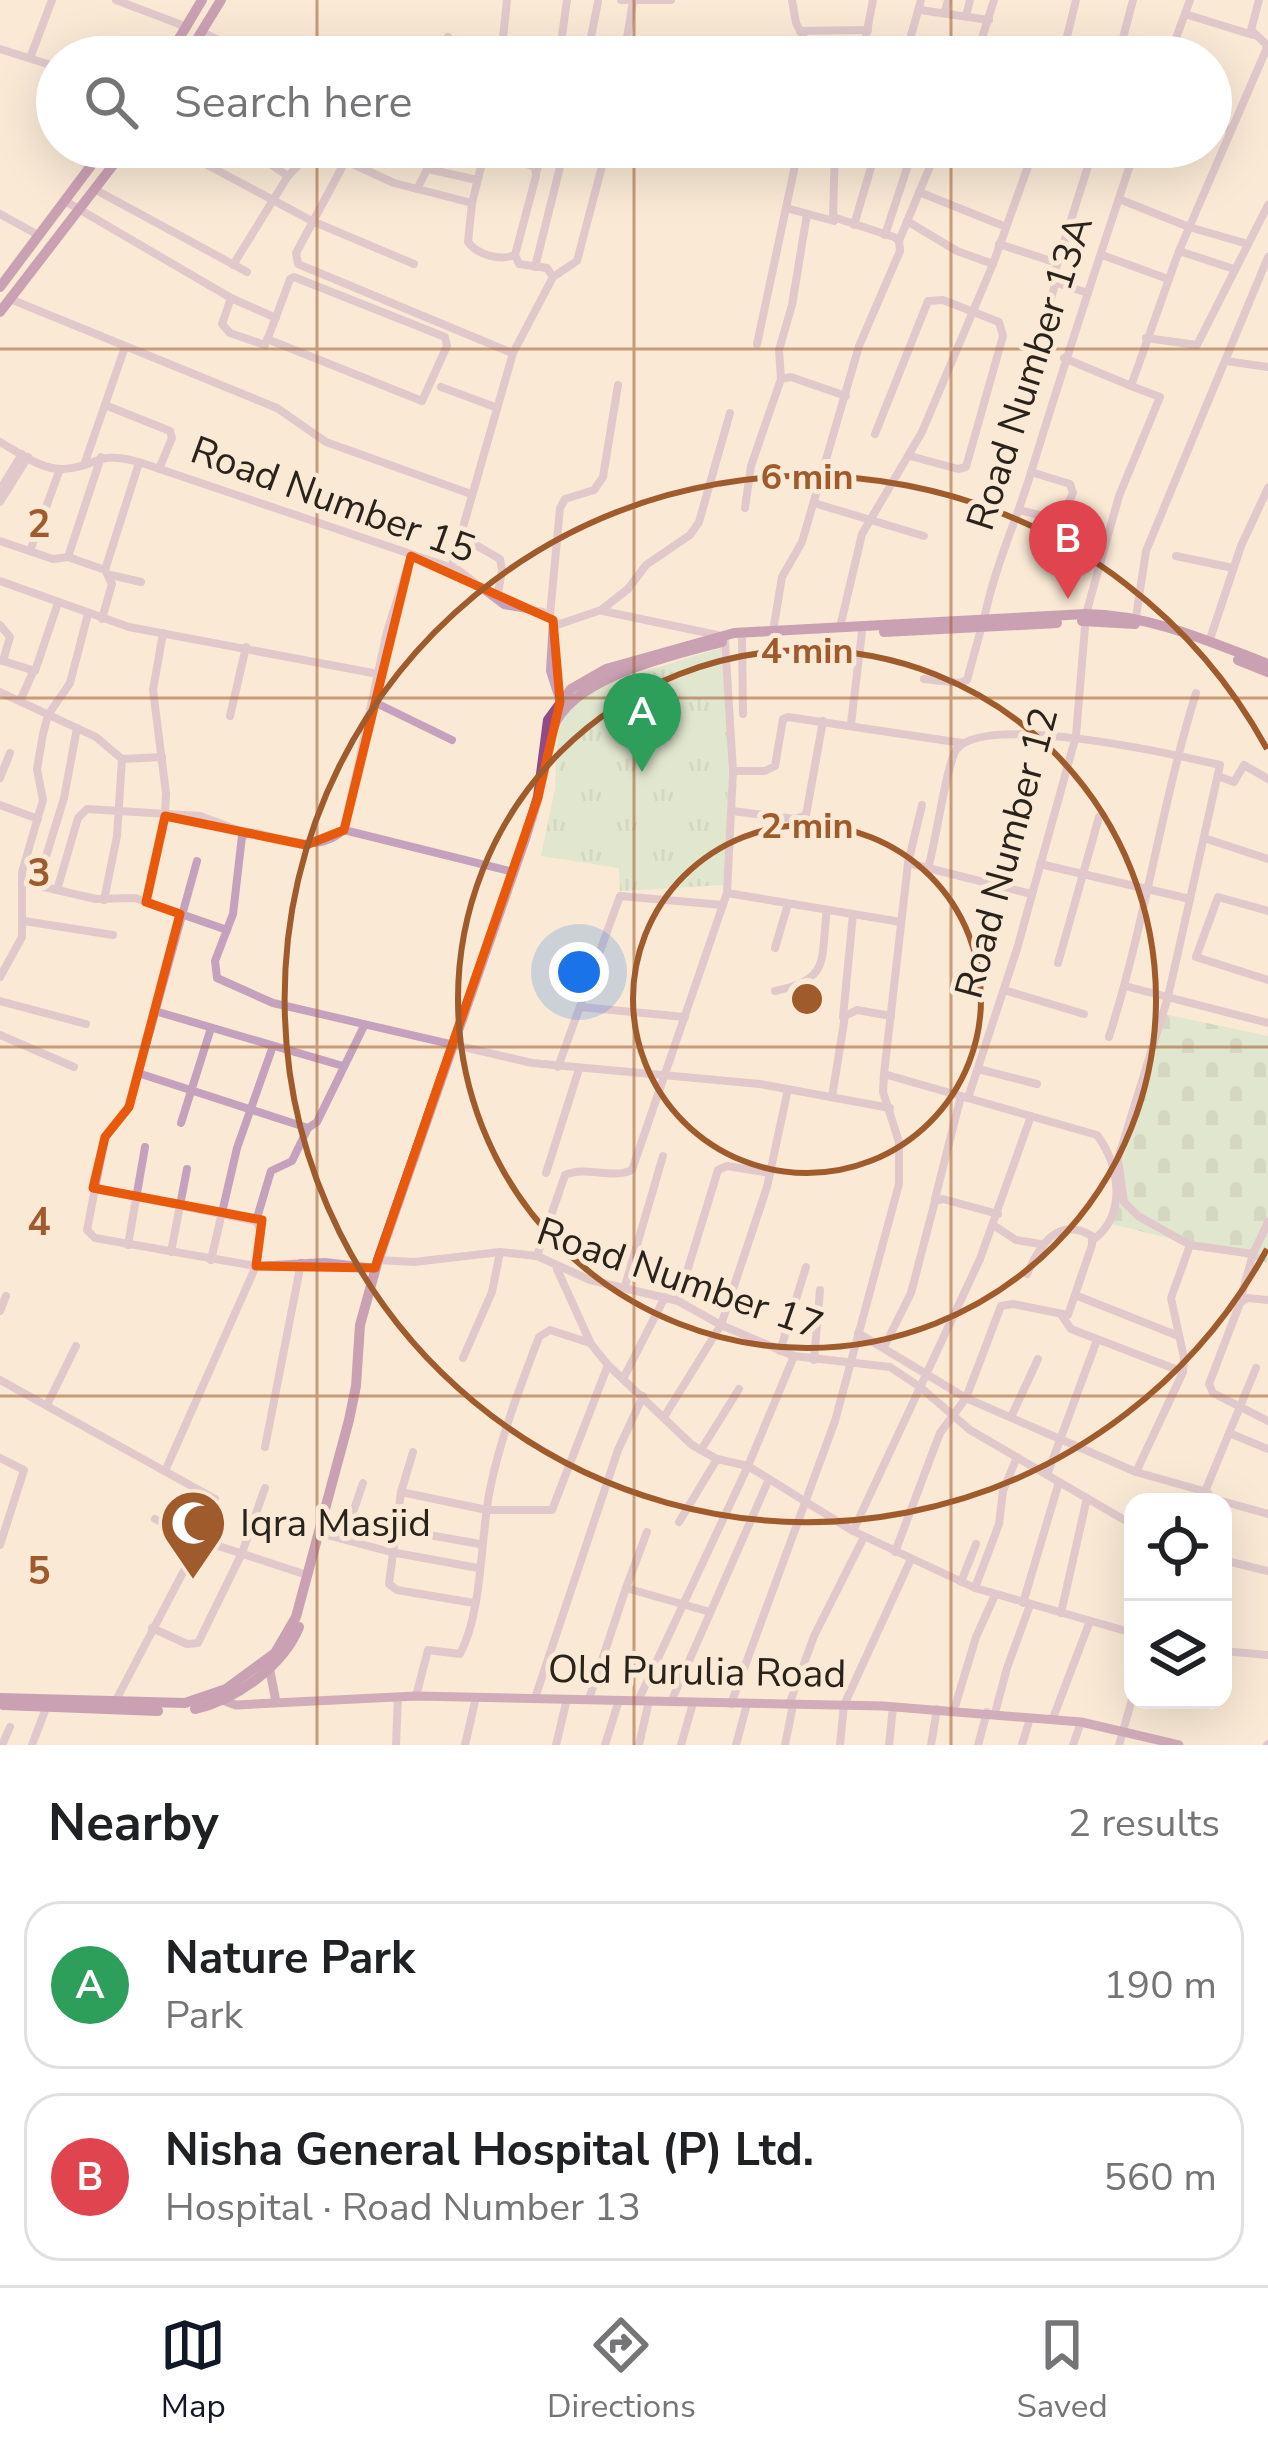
<!DOCTYPE html>
<html lang="en">
<head>
<meta charset="utf-8">
<style>
	:root { --surface:#fff; --page:#f6f6f6; --text:#202124; --muted:#757577; --line:#e0e0e0; --accent:#111827 }
	body { margin:0; font-family:"Nunito Sans",sans-serif; background:var(--page); color:var(--text) }
	.controls { position:absolute; right:36px; bottom:36px; display:grid; overflow:hidden; border-radius:24px; box-shadow:0 12px 48px #0002 }
	.controls button { width:108px; height:108px; display:grid; place-items:center; padding:0; border:0; border-bottom:3px solid var(--line); background:var(--surface); color:var(--text); font:60px sans-serif }
	.you { position:absolute; left:579px; top:972px; width:42px; height:42px; margin:-30px; border:9px solid #fff; border-radius:50%; background:#1a73e8; box-shadow:0 0 0 18px #1a73e833 }
	.badge { display:grid; place-items:center; width:78px; height:78px; border-radius:50%; background:var(--accent); color:#fff; font-size:39px; font-weight:700 }
	.pin { position:absolute; translate:-50% -99px; filter:drop-shadow(0 3px 6px #0008) }
	.pin::after { content:''; position:absolute; top:63px; width:42px; height:36px; background:inherit; clip-path:polygon(0 0,100% 0,50% 100%) }
	.list { margin:0; padding:0; list-style:none }
	h2 { display:flex; justify-content:space-between; align-items:center; height:156px; margin:0; padding:0 48px; font-size:51px }
	h2 small { font-size:39px; font-weight:400; color:var(--muted) }
	.list li { display:grid; grid-template-columns:78px 1fr auto; gap:36px; align-items:center; box-sizing:border-box; height:168px; margin:0 24px 24px; padding:0 24px; border:3px solid var(--line); border-radius:36px }
	.list b { display:block; font-size:45px; white-space:nowrap }
	.list p { margin:0; font-size:39px; white-space:nowrap; color:var(--muted) }
	.list em { font-size:39px; font-style:normal; color:var(--muted) }
	.icon { flex:none; width:66px; height:66px; fill:none; stroke:currentColor; stroke-width:2; stroke-linecap:round; stroke-linejoin:round }
	.map { position:relative; flex:none; width:1268px; height:1745px; overflow:hidden }
	.search { position:absolute; background:var(--surface); box-shadow:0 12px 48px #0002; left:36px; right:36px; top:36px; height:132px; display:flex; align-items:center; gap:30px; box-sizing:border-box; padding:0 42px; border-radius:66px; color:var(--muted); font-size:45px }
	.sheet { height:540px; background:var(--surface) }
	nav { display:flex; justify-content:space-around; align-items:center; box-sizing:border-box; height:168px; border-top:3px solid var(--line); background:var(--surface); font-size:33px; color:var(--muted) }
	nav a { display:grid; justify-items:center; gap:6px }
	nav .on { color:var(--accent) }
	.map>svg:first-child { display:block }
	.cemetery { fill:url(#cemetery-stones) }
	.park { fill:url(#park-tufts) }
	.lines { fill:none; stroke-linecap:round; stroke-linejoin:round }
	.minor { stroke:#c4a2be; stroke-width:8 }
	.major { stroke:#9f6397; stroke-width:9 }
	.highway { stroke:#904b88; stroke-width:10 }
	.marked { fill:none; stroke:#e8590c; stroke-width:9; stroke-linejoin:round }
	.grid { fill:none; stroke:#a05b2d; stroke-width:3; stroke-opacity:0.55 }
	.ring { fill:none; stroke:#a05b2d; stroke-width:6 }
	.labels { text-anchor:middle; dominant-baseline:central; stroke-width:10; stroke-linejoin:round; paint-order:stroke }
	.street-label { font-size:39px; fill:#29231c; stroke:#f9e9d5 }
	.poi-label { font-size:39px; fill:#29231c; stroke:#f9e9d5; text-anchor:start }
	.grid-label { font-size:39px; text-anchor:middle; font-weight:bold; fill:#a05b2d; stroke:#f9e9d5; stroke-width:10; stroke-linejoin:round; paint-order:stroke }
	.centre { fill:#a05b2d; stroke:#f9e9d5; stroke-width:6 }
	.ring-label { font-size:36px; text-anchor:middle; font-weight:bold; fill:#a05b2d; stroke:#f9e9d5; stroke-width:10; stroke-linejoin:round; paint-order:stroke }
</style>
</head>
<body>
<div class="map">
<svg width="1268" height="1745" viewBox="0 0 1268 1745">
	<defs>
		<pattern id="cemetery-stones" width="16" height="16" patternUnits="userSpaceOnUse" patternTransform="scale(3)"><rect width="16" height="16" fill="#c3e3c5"/><path d="M2 7V4a2 2 0 0 1 4 0v3zM10 15v-3a2 2 0 0 1 4 0v3z" fill="#a8c2a9"/></pattern>
		<pattern id="park-tufts" width="24" height="20" patternUnits="userSpaceOnUse" patternTransform="scale(3)"><rect width="24" height="20" fill="#c3e3c5"/><path d="M3 7l-1-3M5 7V3M7 7l1-3M15 17l-1-3M17 17v-4M19 17l1-3" fill="none" stroke="#a8c2a9"/></pattern>
	</defs>
	<rect width="100%" height="100%" fill="#f9e9d5"/>
	<polygon class="cemetery" points="1159,1013 1268,1036 1268,1263 1108,1223"/>
	<polygon class="park" points="721,648 729,755 725,885 620,891 619,868 541,856 555,789 558,732 567,710 585,690"/>
	<g class="lines">
		<g class="minor">
			<polyline points="116,0 187,27"/>
			<polyline points="621,0 671,0"/>
			<polyline points="792,0 796,23 814,57"/>
			<polyline points="920,10 989,20"/>
			<polyline points="945,12 948,0"/>
			<polyline points="1185,14 1253,35"/>
			<polyline points="966,16 970,0"/>
			<polyline points="800,31 868,30"/>
			<polyline points="202,32 253,57"/>
			<polyline points="448,37 452,56"/>
			<polyline points="0,49 57,67"/>
			<polyline points="452,54 473,57"/>
			<polyline points="501,57 507,0"/>
			<polyline points="559,57 567,0"/>
			<polyline points="587,57 598,2"/>
			<polyline points="624,57 633,1"/>
			<polyline points="862,57 873,0"/>
			<polyline points="905,57 921,0"/>
			<polyline points="976,57 994,0"/>
			<polyline points="1062,57 1076,0"/>
			<polyline points="1118,57 1133,0"/>
			<polyline points="1169,57 1190,0"/>
			<polyline points="30,58 52,0"/>
			<polyline points="1211,123 1230,130"/>
			<polyline points="174,147 312,221 414,264"/>
			<polyline points="245,147 288,176 316,147"/>
			<polyline points="353,147 296,253 298,264 512,353"/>
			<path d="M 485,151 L 472,203 L 468,242 C 478,255 499,261 515,255"/>
			<polyline points="346,161 394,183 472,203"/>
			<polyline points="428,169 477,180"/>
			<polyline points="537,170 543,147"/>
			<polyline points="417,189 438,148"/>
			<polyline points="96,190 247,272"/>
			<polyline points="919,192 1006,227"/>
			<polyline points="1119,199 1189,227 1248,244"/>
			<polyline points="65,201 231,298"/>
			<polyline points="786,208 834,221"/>
			<polyline points="0,214 38,235"/>
			<polyline points="907,221 957,251 993,264"/>
			<polyline points="854,225 877,147"/>
			<polyline points="885,235 914,147"/>
			<polyline points="899,241 938,147"/>
			<polyline points="999,244 1057,263"/>
			<polyline points="1179,251 1234,269"/>
			<polyline points="1102,255 1168,279"/>
			<polyline points="233,265 288,176"/>
			<polyline points="535,267 565,147"/>
			<polyline points="553,277 577,261 607,147"/>
			<polyline points="1088,293 1060,284 1054,274 1094,147"/>
			<polyline points="10,299 277,408 326,442 471,494"/>
			<polyline points="1049,306 1056,281"/>
			<polyline points="1146,338 1197,345 1268,205"/>
			<path d="M 267,339 L 422,401 L 447,346 L 445,337 L 294,277 L 290,279 C 282,301 274,323 265,345 L 230,333 L 222,324 L 231,298 L 276,318"/>
			<polyline points="757,344 799,147"/>
			<polyline points="1064,358 1131,386"/>
			<polyline points="1226,361 1268,367"/>
			<polyline points="781,379 779,350 792,305 807,214"/>
			<polyline points="441,387 495,407"/>
			<polyline points="105,405 170,431 172,438 159,469"/>
			<polyline points="875,434 928,301 943,300 999,322 1003,336 966,467 958,469 910,456"/>
			<path d="M 0,442 C 18,452 41,470 63,469 C 99,467 94,450 139,462 L 458,570 L 504,605 L 543,612 L 553,620 L 550,671 L 561,705"/>
			<polyline points="85,462 125,347"/>
			<polyline points="0,490 22,454"/>
			<polyline points="0,502 28,457"/>
			<polyline points="814,503 924,536"/>
			<polyline points="745,508 751,466 781,379 791,377 846,396"/>
			<polyline points="1019,510 1060,520 1073,493 1070,484 1031,472"/>
			<polyline points="460,536 500,559 502,570 497,599"/>
			<polyline points="0,541 53,559 68,557 105,570 112,584 102,619"/>
			<polyline points="30,551 60,469"/>
			<polyline points="411,556 387,632 344,830 514,872"/>
			<polyline points="1176,556 1233,568"/>
			<polyline points="68,557 101,457"/>
			<polyline points="451,569 513,353 553,277 547,268 519,264 515,255 536,176 535,167 480,147"/>
			<polyline points="105,570 139,463"/>
			<polyline points="111,575 141,582"/>
			<polyline points="0,581 129,627 378,674"/>
			<polyline points="603,611 717,635"/>
			<polyline points="550,615 560,508 565,499 594,490 603,477 618,385"/>
			<polyline points="1136,617 1146,551 1268,257"/>
			<path d="M 984,619 C 994,570 1014,526 1029,479 C 1063,368 1099,258 1136,147"/>
			<polyline points="0,625 10,637 3,661"/>
			<polyline points="554,626 601,610 628,589 646,565 690,535 699,522 730,413"/>
			<polyline points="840,627 862,534 922,432 993,264 1035,147"/>
			<polyline points="773,631 782,577 802,542 859,346 900,251 899,241 894,237 833,217 835,147"/>
			<polyline points="742,639 743,714"/>
			<polyline points="725,641 733,771 727,893"/>
			<polyline points="1209,642 1241,546 1268,488"/>
			<polyline points="0,660 35,671 58,603"/>
			<polyline points="924,679 960,683 967,680 981,629"/>
			<polyline points="0,692 96,737 122,759 162,757"/>
			<polyline points="20,701 33,672"/>
			<polyline points="372,701 452,740"/>
			<polyline points="230,716 246,647"/>
			<polyline points="851,724 862,632"/>
			<polyline points="733,771 765,771 775,766 783,719 788,717 962,743"/>
			<polyline points="1218,776 1234,782 1244,765 1268,779"/>
			<polyline points="0,778 10,753"/>
			<polyline points="0,805 38,819"/>
			<polyline points="732,811 795,819 806,815 823,721"/>
			<path d="M 344,830 C 316,855 284,838 251,832 L 242,836 L 233,914 L 215,961 L 217,978 L 273,1003 L 532,1063 L 760,1084 L 890,1108"/>
			<polyline points="1204,838 1268,859"/>
			<polyline points="908,863 1031,894"/>
			<polyline points="1040,864 1190,899"/>
			<path d="M 928,868 C 936,842 946,766 956,750 C 983,711 1177,755 1220,765 L 1168,997 L 1118,1159 L 1124,1202 L 1138,1216 L 1190,1245 L 1253,1254"/>
			<polyline points="22,882 96,899 135,898 227,930"/>
			<polyline points="37,886 64,798 77,728"/>
			<polyline points="57,890 78,818 87,809 200,816 246,833"/>
			<polyline points="104,900 117,836 122,759"/>
			<polyline points="146,902 165,816 166,793 153,690 163,633"/>
			<polyline points="1268,911 1218,897 1196,957 1268,980"/>
			<polyline points="24,921 113,935"/>
			<polyline points="775,948 788,904"/>
			<polyline points="1058,963 1099,817"/>
			<polyline points="0,977 22,937 22,872 43,800 37,769 43,734 48,715 70,683 88,614"/>
			<polyline points="1125,986 1268,1023"/>
			<polyline points="1004,990 1084,1014"/>
			<path d="M 775,991 C 832,979 820,960 827,910"/>
			<polyline points="0,1001 86,1024"/>
			<polyline points="580,1007 685,1017"/>
			<polyline points="155,1011 343,1066"/>
			<polyline points="843,1017 853,914"/>
			<polyline points="0,1035 74,1067"/>
			<path d="M 1109,1037 C 1145,924 1161,806 1196,693"/>
			<polyline points="558,1067 620,896 723,905"/>
			<polyline points="978,1069 1037,1084"/>
			<polyline points="138,1073 308,1128 317,1122 364,1026"/>
			<path d="M 884,1074 L 1097,1135 C 1120,1166 1127,1215 1093,1240"/>
			<polyline points="832,1097 845,1016 857,1010 891,1016"/>
			<polyline points="968,1098 1017,949 1076,736 1086,614 1119,496 1160,397 1131,386 1179,251 1266,50 1267,45 1251,30 1259,0"/>
			<polyline points="181,1123 211,1028"/>
			<polyline points="546,1173 579,1069"/>
			<polyline points="93,1188 256,1221 261,1231 256,1266 325,1262 375,1268"/>
			<polyline points="935,1199 961,1096"/>
			<polyline points="256,1221 271,1171 292,1161 308,1128"/>
			<polyline points="993,1225 1016,1240 1040,1244"/>
			<polyline points="128,1245 145,1147"/>
			<polyline points="171,1252 187,1169"/>
			<path d="M 537,1256 L 565,1175 C 586,1165 611,1180 632,1170 L 727,893 L 901,922"/>
			<polyline points="211,1260 237,1148 273,1046"/>
			<polyline points="378,1260 414,1262 500,1252 537,1256 590,1280 678,1301 721,1325 794,1356 890,1367 920,1387 970,1430 1133,1525"/>
			<polyline points="557,1269 591,1344 608,1365 692,1445 717,1459 748,1466 853,1531 975,1588 1133,1633"/>
			<polyline points="625,1286 663,1156"/>
			<polyline points="1075,1295 1176,1335"/>
			<polyline points="1268,1300 1247,1298 1240,1303 1209,1384 1213,1393 1268,1421"/>
			<polyline points="678,1301 718,1170 727,1166 770,1173"/>
			<polyline points="1240,1301 1253,1254 1268,1222"/>
			<polyline points="0,1311 6,1296"/>
			<polyline points="1062,1316 1071,1329 1183,1372"/>
			<polyline points="858,1333 966,1398 1136,1472 1207,1492"/>
			<polyline points="884,1347 911,1293 935,1201 943,1199 998,1214"/>
			<polyline points="780,1351 806,1267"/>
			<polyline points="463,1358 492,1292 500,1252"/>
			<polyline points="814,1360 820,1290"/>
			<polyline points="1256,1368 1206,1489 1211,1498 1268,1514"/>
			<polyline points="623,1379 665,1297"/>
			<polyline points="0,1380 215,1499 200,1540 155,1519"/>
			<polyline points="47,1405 76,1346"/>
			<polyline points="664,1417 721,1325 767,1187 788,1089"/>
			<polyline points="1011,1417 1038,1359"/>
			<polyline points="1229,1433 1268,1449"/>
			<polyline points="265,1447 301,1263"/>
			<polyline points="701,1450 739,1389"/>
			<polyline points="413,1452 401,1492 389,1584 397,1590 474,1603"/>
			<polyline points="0,1458 24,1470 0,1545"/>
			<polyline points="165,1471 256,1266 95,1238 87,1230 105,1137 129,1107 197,861"/>
			<polyline points="1136,1472 1183,1372 1184,1358 1171,1298 1190,1245"/>
			<polyline points="1047,1475 1097,1340"/>
			<polyline points="401,1492 487,1510 552,1510 608,1365"/>
			<polyline points="679,1522 717,1459"/>
			<polyline points="395,1529 480,1544"/>
			<polyline points="853,1531 980,1259 1031,1116"/>
			<polyline points="323,1534 391,1552 478,1568"/>
			<polyline points="344,1539 363,1483"/>
			<path d="M 895,1552 L 940,1433 L 966,1398 L 1001,1306 L 1013,1304 L 1068,1315 L 1092,1245 L 1092,1236 C 1057,1215 1039,1247 1027,1274"/>
			<polyline points="1223,1560 1268,1571"/>
			<polyline points="961,1582 976,1544"/>
			<polyline points="626,1588 647,1532"/>
			<polyline points="975,1588 999,1524 1003,1491 1017,1457"/>
			<polyline points="1023,1603 1059,1482"/>
			<polyline points="1061,1613 1087,1498"/>
			<polyline points="152,1628 187,1644 198,1643 242,1553 265,1488"/>
			<polyline points="1223,1651 1268,1655"/>
			<path d="M 416,1696 L 428,1650 L 460,1654 C 483,1610 480,1539 490,1489 C 501,1436 520,1387 539,1337 L 550,1330 L 590,1343"/>
			<polyline points="535,1698 618,1450 643,1396"/>
			<polyline points="589,1699 626,1588 710,1612"/>
			<polyline points="638,1701 748,1466 794,1356"/>
			<polyline points="115,1702 200,1540 307,1575"/>
			<polyline points="671,1702 769,1479"/>
			<polyline points="731,1704 835,1421 899,1184 899,1142 883,1092 884,1074 908,863 922,805"/>
			<polyline points="789,1705 814,1636 864,1537"/>
			<polyline points="954,1710 976,1637 995,1595"/>
			<polyline points="995,1713 1007,1668 1030,1605"/>
			<polyline points="1053,1718 1090,1621"/>
			<polyline points="2,1745 10,1727"/>
			<polyline points="32,1745 46,1708"/>
			<polyline points="396,1745 398,1697"/>
			<polyline points="465,1745 476,1697"/>
			<polyline points="556,1745 567,1699"/>
			<polyline points="605,1745 619,1700"/>
			<polyline points="639,1745 649,1701"/>
			<polyline points="681,1745 693,1703"/>
			<polyline points="736,1745 747,1704"/>
			<polyline points="785,1745 793,1705"/>
			<polyline points="840,1745 844,1705 911,1559"/>
			<polyline points="889,1745 893,1707"/>
			<polyline points="931,1745 937,1709"/>
			<polyline points="978,1745 987,1712"/>
			<polyline points="1022,1745 1030,1718"/>
			<polyline points="1073,1745 1081,1722"/>
			<polyline points="1119,1745 1133,1696"/>
			<polyline points="1267,1745 1268,1744"/>
		</g>
		<g class="major">
			<polyline points="269,1666 276,1702"/>
			<polyline points="217,1698 236,1705 416,1696 883,1706 1081,1722 1179,1745"/>
		</g>
		<g class="highway">
			<polyline points="168,57 202,0"/>
			<polyline points="186,57 221,0"/>
			<polyline points="0,287 105,147"/>
			<polyline points="0,312 127,147"/>
			<polyline points="1082,621 1135,624"/>
			<polyline points="884,632 1057,623"/>
			<polyline points="1238,660 1268,672"/>
			<path d="M 553,729 C 570,677 674,655 722,642"/>
			<path d="M 0,1698 L 185,1703 L 226,1689 L 275,1653 L 296,1617 L 349,1420 L 356,1386 L 360,1325 L 378,1260 L 525,839 L 538,797 L 548,720 L 571,689 L 606,669 L 734,633 L 1086,614 C 1151,615 1208,641 1268,664"/>
			<polyline points="3,1705 158,1711"/>
			<path d="M 195,1709 C 236,1700 283,1666 299,1627"/>
		</g>
	</g>
	<path d="M0 0H1268V1745H0ZM 411,556 L 553,620 L 560,702 L 538,797 L 375,1268 L 256,1266 L 262,1220 L 93,1188 L 105,1137 L 129,1107 L 180,914 L 146,902 L 165,816 L 306,845 L 344,830 Z" fill="#f9e9d5" fill-opacity=".55" fill-rule="evenodd"/>
	<path class="marked" d="M 411,556 L 553,620 L 560,702 L 538,797 L 375,1268 L 256,1266 L 262,1220 L 93,1188 L 105,1137 L 129,1107 L 180,914 L 146,902 L 165,816 L 306,845 L 344,830 Z"/>
	<path class="grid" d="M 317,0 L 317,57M 634,0 L 634,57M 951,0 L 951,57M 317,147 L 317,1745M 634,147 L 634,1745M 951,147 L 951,1745M 0,349 L 1268,349M 0,698 L 1268,698M 0,1047 L 1268,1047M 0,1396 L 1268,1396"/>
	<g class="ring">
		<circle cx="807" cy="999" r="174"/>
		<circle cx="807" cy="999" r="349"/>
		<path d="M1267 1249A523 523 0 1 1 1267 749"/>
	</g>
	<defs>
		<g id="mosque-pin" transform="scale(3.45)"><path d="M0 17L-7.5 6A9.5 9.5 0 1 1 7.5 6Z" fill="#a05b2d" stroke="#f9e9d5"/><path d="M3.5-4.9A6 6 0 1 0 3.5 4.9A5 5 0 1 1 3.5-4.9Z" fill="#fff"/></g>
	</defs>
	<g fill-rule="evenodd">
		<use href="#mosque-pin" x="193" y="1523"/>
	</g>
	<g class="labels">
		<g class="street-label">
			<text transform="translate(1030 373) rotate(-72)">Road Number 13A</text>
			<text transform="translate(333 500) rotate(20)">Road Number 15</text>
			<text transform="translate(1007 853) rotate(-75)">Road Number 12</text>
			<text transform="translate(680 1279) rotate(19)">Road Number 17</text>
			<text transform="translate(697 1672) rotate(1)">Old Purulia Road</text>
		</g>
		<g class="poi-label">
			<text x="240" y="1523">Iqra Masjid</text>
		</g>
	</g>
	<g class="grid-label">
		<text x="39" y="537">2</text>
		<text x="39" y="886">3</text>
		<text x="39" y="1235">4</text>
		<text x="39" y="1584">5</text>
	</g>
	<circle cx="807" cy="999" r="18" class="centre"/>
	<g class="ring-label">
		<text x="807" y="489">6 min</text>
		<text x="807" y="663">4 min</text>
		<text x="807" y="838">2 min</text>
	</g>
</svg>
<div class="controls">
<button><svg class="icon" aria-label="locate" viewBox="0 0 24 24"><circle cx="12" cy="12" r="6"/><path d="M12 2v4M12 18v4M2 12h4M18 12h4"/></svg></button>
<button><svg class="icon" aria-label="layers" viewBox="0 0 24 24"><path d="M12 4l9 5-9 5-9-5zM3 14l9 5 9-5"/></svg></button>
</div>
<div class="you"></div>
<div class="pin badge" style="left:642px;top:772px;background:#2e9e5b">A</div>
<div class="pin badge" style="left:1068px;top:599px;background:#e0444e">B</div>
<div class="search"><svg class="icon" aria-label="search" viewBox="0 0 24 24"><circle cx="10" cy="10" r="6"/><path d="M15 15l6 6"/></svg>Search here</div>
</div>
<section class="sheet">
<h2>Nearby<small>2 results</small></h2>
<ul class="list">
<li><span class="badge" style="background:#2e9e5b">A</span><div><b>Nature Park</b><p>Park</p></div><em>190 m</em></li>
<li><span class="badge" style="background:#e0444e">B</span><div><b>Nisha General Hospital (P) Ltd.</b><p>Hospital · Road Number 13</p></div><em>560 m</em></li>
</ul>
</section>
<nav>
<a class="on"><svg class="icon" aria-label="map" viewBox="0 0 24 24"><path d="M3 6l6-2 6 2 6-2v14l-6 2-6-2-6 2zM9 4v14M15 6v14"/></svg>Map</a>
<a><svg class="icon" aria-label="directions" viewBox="0 0 24 24"><path d="M12 3l9 9-9 9-9-9zM9 14v-3h6M13 9l2 2-2 2"/></svg>Directions</a>
<a><svg class="icon" aria-label="saved" viewBox="0 0 24 24"><path d="M7 4h10v16l-5-4-5 4z"/></svg>Saved</a>
</nav>
</body>
</html>
